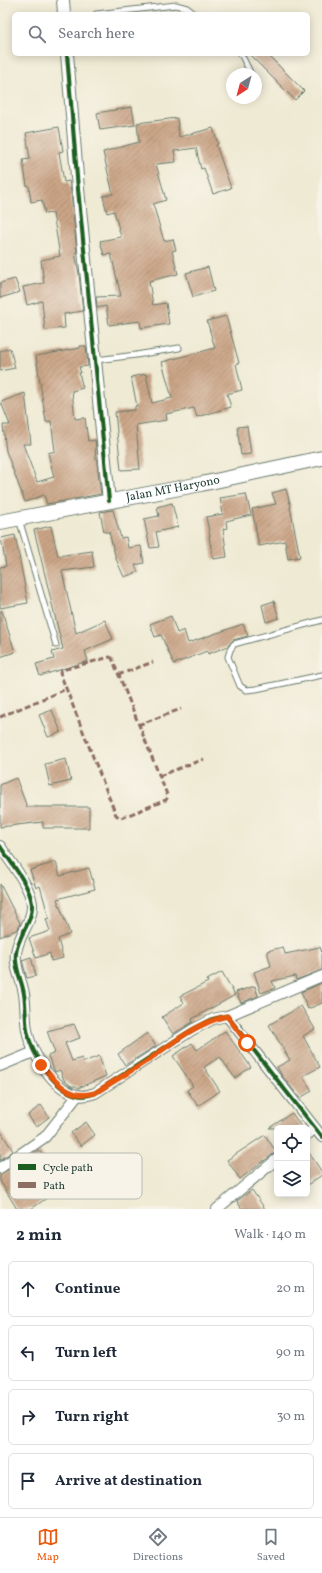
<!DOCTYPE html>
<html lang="en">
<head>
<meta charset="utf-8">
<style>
	:root { --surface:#fff; --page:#f6f6f7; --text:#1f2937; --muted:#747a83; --line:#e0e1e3; --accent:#ea580c }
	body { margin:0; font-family:Vollkorn,serif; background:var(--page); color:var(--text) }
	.controls { position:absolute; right:12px; bottom:12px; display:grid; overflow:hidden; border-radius:6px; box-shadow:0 2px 10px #0003 }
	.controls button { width:36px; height:36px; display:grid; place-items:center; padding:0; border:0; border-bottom:1px solid var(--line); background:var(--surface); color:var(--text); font:20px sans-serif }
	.compass { position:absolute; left:226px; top:68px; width:36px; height:36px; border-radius:50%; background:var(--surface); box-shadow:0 2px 10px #0003; rotate:216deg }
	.stop { position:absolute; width:12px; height:12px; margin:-9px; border:3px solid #ea580c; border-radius:50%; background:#fff }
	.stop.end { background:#ea580c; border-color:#fff; box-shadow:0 1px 4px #0008 }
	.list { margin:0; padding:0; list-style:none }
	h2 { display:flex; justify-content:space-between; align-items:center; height:52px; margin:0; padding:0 16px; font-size:17px }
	h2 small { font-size:13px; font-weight:400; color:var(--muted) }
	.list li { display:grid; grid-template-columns:26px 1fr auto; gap:12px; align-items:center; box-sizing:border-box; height:56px; margin:0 8px 8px; padding:0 8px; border:1px solid var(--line); border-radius:6px }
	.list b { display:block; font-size:15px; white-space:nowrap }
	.list em { font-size:13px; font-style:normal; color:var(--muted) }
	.icon { flex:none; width:22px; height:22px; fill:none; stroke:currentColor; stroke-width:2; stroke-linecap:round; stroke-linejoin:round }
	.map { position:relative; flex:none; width:322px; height:1209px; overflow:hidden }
	.search { position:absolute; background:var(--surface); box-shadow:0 2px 10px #0003; left:12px; right:12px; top:12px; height:44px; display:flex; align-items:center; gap:10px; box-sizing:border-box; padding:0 14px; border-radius:6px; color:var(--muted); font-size:15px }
	.sheet { height:308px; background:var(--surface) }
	nav { display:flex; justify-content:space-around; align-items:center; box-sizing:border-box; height:56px; border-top:1px solid var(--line); background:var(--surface); font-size:11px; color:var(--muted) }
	nav a { display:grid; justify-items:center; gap:2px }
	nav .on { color:var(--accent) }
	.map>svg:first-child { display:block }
	.building { fill:url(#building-hatch) }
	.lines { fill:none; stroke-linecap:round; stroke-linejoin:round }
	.service-casing { stroke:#687a6c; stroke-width:7 }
	.minor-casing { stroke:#687a6c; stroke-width:12 }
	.tertiary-casing { stroke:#687a6c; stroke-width:14 }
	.secondary-casing { stroke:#687a6c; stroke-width:16 }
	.service { stroke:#fff; stroke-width:5 }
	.minor { stroke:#fff; stroke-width:10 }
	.tertiary { stroke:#fff; stroke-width:12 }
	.secondary { stroke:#fff; stroke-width:14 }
	.quiet { stroke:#8d6e63; stroke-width:3; stroke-dasharray:6 3; stroke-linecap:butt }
	.cycleway-casing { stroke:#f7f3e8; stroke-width:6 }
	.cycleway { stroke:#1b5e20; stroke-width:4 }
	.route { stroke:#ea580c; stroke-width:5 }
	.labels { text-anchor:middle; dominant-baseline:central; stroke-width:3; stroke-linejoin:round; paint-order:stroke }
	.street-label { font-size:12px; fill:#1f3d34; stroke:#f7f3e8 }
	.key { fill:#f7f3e8; stroke:#b6bcb2; stroke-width:1 }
	.key-label { font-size:11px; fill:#1f3d34 }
</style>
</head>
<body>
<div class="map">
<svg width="322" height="1209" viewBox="0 0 322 1209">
	<defs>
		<pattern id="building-hatch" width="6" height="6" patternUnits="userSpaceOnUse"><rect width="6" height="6" fill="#cba486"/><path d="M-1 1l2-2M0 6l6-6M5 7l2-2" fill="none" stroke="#a4876e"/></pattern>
	</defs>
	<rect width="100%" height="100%" fill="#f7f3e8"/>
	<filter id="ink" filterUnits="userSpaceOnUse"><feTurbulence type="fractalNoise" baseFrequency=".025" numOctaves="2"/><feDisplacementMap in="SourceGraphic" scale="8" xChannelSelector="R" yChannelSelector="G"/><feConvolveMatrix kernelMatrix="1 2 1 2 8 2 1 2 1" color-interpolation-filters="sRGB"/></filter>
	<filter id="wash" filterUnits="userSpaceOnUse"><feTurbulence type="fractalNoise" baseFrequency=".012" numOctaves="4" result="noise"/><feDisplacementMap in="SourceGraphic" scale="16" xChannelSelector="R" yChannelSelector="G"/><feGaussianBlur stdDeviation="0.9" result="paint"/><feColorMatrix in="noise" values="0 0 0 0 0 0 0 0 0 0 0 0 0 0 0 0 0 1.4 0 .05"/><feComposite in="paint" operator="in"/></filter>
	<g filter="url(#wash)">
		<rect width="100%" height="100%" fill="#efead3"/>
		<g id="blocks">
			<g class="building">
				<polygon points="249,54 267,54 304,91 295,100"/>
				<polygon points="132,107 135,125 100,130 97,113"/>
				<polygon points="177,118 179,137 213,128 218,144 216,145 231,188 213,194 204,168 201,169 196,148 174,151 176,162 156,164 166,200 153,204 164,241 173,239 176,250 172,251 178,274 149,281 153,305 166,303 169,324 141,328 140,321 109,325 106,306 97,308 96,297 121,296 111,254 104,255 100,241 121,237 114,211 107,213 103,196 113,194 103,152 139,142 137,123"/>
				<polygon points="59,127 63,151 59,152 64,182 69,181 71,192 77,252 75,252 79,274 83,311 64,314 65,328 45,330 42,301 27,305 23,287 44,283 41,260 60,256 53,213 45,214 42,200 31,202 29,186 27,186 23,160 30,159 26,133"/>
				<polygon points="208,267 214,291 193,297 186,273"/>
				<polygon points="15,279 20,292 0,298 0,283"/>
				<polygon points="226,316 239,363 236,364 242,390 227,394 231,407 197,417 194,408 166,414 167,420 136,425 140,469 121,470 115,412 135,410 135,406 137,406 131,377 146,374 152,403 172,398 162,362 215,348 207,321"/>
				<polygon points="80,346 86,346 88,366 79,367 81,373 79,373 83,388 72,391 75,419 85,418 88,441 95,440 96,450 95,450 101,494 47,504 44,495 25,502 6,451 3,425 10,425 1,402 25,393 31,444 23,444 37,482 54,477 48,453 55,451 51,421 46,422 36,356 80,348"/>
				<polygon points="10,348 15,368 0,371 0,351"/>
				<polygon points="247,426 251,454 241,455 237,427"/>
				<polygon points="286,489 291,507 290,507 300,557 288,559 285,541 259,546 252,509 276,504 272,493"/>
				<polygon points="246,494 251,515 226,521 227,528 223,529 227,557 213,559 209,536 210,536 206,517 223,514 220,498"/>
				<polygon points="172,503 178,527 156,532 159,547 150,548 144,519 159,516 157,507"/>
				<polygon points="113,510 121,538 126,537 128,548 141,546 144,563 135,565 138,572 124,577 116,559 109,532 104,532 100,512"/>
				<polygon points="51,526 58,556 92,551 94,567 62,571 76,633 105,620 113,639 85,651 88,661 40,676 36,664 54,659 52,652 63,649 34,530"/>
				<polygon points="15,535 28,603 0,608 0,567 6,566 1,538"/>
				<polygon points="274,601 279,618 266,622 262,605"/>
				<polygon points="0,611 2,611 15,652 0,657"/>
				<polygon points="171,616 177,633 184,630 188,643 243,624 248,636 233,640 228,646 208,654 207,651 174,664 161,635 155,637 150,624"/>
				<polygon points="52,710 61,732 48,737 39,715"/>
				<polygon points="66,759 71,781 50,786 45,764"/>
				<polygon points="16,778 27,807 89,807 89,828 43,828 43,822 0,827 0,785"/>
				<polygon points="56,862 60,876 89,868 95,889 57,899 70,934 58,939 63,958 51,961 50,953 36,958 29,938 50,931 46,919 49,918 40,886 36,888 30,870"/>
				<polygon points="0,884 20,923 18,929 0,937"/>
				<polygon points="283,947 285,954 320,947 322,953 322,970 296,980 295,976 272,981 275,988 261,993 254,972 271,966 267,951"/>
				<polygon points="31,957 36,976 27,978 22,960"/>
				<polygon points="222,972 235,995 192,1019 193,1022 173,1034 162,1017 184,1003 180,996 208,982 207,980"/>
				<polygon points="322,983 322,1003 308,1009 301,992"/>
				<polygon points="255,986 258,996 241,1003 236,992"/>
				<polygon points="301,1006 315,1029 303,1036 320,1067 303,1076 312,1091 300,1098 282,1076 277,1067 290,1060 269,1025"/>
				<polygon points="74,1024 80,1038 65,1043 72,1061 82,1058 84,1062 99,1056 106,1076 78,1088 76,1086 71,1086 64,1080 60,1070 55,1072 48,1056 55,1053 47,1031"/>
				<polygon points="225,1031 251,1067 235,1078 220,1057 204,1067 220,1091 198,1106 187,1090 193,1086 173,1056 192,1043 197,1050"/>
				<polygon points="147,1033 156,1046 125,1065 118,1054"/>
				<polygon points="41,1105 49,1117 36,1127 28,1115"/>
				<polygon points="292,1113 302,1128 269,1128"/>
				<polygon points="86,1122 95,1135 81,1146 71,1133"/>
				<polygon points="0,1130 13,1151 0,1160"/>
				<polygon points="265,1135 277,1153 273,1154 240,1179 227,1160"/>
				<polygon points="39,1150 64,1186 31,1209 17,1209 0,1181 0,1174 20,1163"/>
				<polygon points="307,1150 322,1172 322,1175 307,1185"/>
				<polygon points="252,1190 265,1209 242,1209 237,1201"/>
			</g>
		</g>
	</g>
	<g filter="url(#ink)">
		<use href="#blocks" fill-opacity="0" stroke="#687a6c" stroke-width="1"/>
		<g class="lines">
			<g class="service-casing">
				<g id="service">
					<polyline points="96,14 176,5 187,8 195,14"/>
					<polyline points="241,54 251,74"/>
					<polyline points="256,84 258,88"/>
					<polyline points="96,360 136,355 179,348"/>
					<polyline points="19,519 56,645"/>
					<polyline points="322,620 234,644 230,650 228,657 240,686 246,690 256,689 322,675"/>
				</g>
			</g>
			<g class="minor-casing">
				<g id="minor">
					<path d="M 0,846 C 10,862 30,885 32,904 C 33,922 18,935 16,953 C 14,968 22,980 24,994 C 26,1006 25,1018 27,1030 C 31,1053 53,1089 77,1095 C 82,1097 89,1095 95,1093 L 192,1030 L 213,1019 L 227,1016 L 322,1137"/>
					<polyline points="227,1016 322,976"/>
					<polyline points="0,1066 34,1052"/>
					<polyline points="307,1135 315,1128"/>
					<polyline points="0,1168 45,1137 78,1095"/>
					<polyline points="217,1209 277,1159"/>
				</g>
			</g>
			<g class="tertiary-casing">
				<g id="tertiary">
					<polyline points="63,0 64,14"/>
					<polyline points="67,54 78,189 109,501"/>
				</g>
			</g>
			<g class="secondary-casing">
				<g id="secondary">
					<path id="s1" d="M 0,522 L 201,484 L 322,458"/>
				</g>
			</g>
			<use href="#service" class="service"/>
			<use href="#minor" class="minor"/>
			<use href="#tertiary" class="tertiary"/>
			<use href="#secondary" class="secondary"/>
			<g class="quiet">
				<polygon points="110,657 112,658 168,797 166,800 121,818 116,815 60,673 62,670"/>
				<polyline points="118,675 153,662"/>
				<polyline points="0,717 66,689"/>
				<polyline points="138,725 181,709"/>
				<polyline points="159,776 204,759"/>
			</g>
			<g class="cycleway-casing">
				<g id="cycleway">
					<polyline points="67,54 78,189 109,501"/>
					<path d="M 0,846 C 10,862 30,885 32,904 C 33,922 18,935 16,953 C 14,968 22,980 24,994 C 26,1006 25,1018 27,1030 C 31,1053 53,1089 77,1095 C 82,1097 89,1095 95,1093 L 192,1030 L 213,1019 L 227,1016 L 322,1137"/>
				</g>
			</g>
			<use href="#cycleway" class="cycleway"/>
		</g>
	</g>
	<g class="lines" filter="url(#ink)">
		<path class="route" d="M 41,1065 C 56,1082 69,1100 95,1093 C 112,1082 130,1072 147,1061 C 172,1043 197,1023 227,1016 L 247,1043"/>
	</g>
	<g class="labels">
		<g class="street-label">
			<text stroke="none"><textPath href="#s1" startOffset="176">Jalan MT Haryono</textPath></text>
		</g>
	</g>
	<rect x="10" y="1153" width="132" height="46" rx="6" class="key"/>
	<rect x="18" y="1164" width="18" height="6" fill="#1b5e20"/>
	<rect x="18" y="1182" width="18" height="6" fill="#8d6e63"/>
	<g class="key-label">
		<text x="43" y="1171">Cycle path</text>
		<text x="43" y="1189">Path</text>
	</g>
</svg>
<div class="controls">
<button><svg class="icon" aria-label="locate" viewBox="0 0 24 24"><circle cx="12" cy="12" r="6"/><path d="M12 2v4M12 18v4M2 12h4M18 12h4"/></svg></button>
<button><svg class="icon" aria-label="layers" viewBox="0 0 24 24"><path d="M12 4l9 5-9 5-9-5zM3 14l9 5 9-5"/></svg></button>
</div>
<svg class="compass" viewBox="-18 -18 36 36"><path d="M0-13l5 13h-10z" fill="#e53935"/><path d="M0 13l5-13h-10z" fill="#747a83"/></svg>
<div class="stop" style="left:247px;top:1043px"></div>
<div class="stop end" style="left:41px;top:1065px"></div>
<div class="search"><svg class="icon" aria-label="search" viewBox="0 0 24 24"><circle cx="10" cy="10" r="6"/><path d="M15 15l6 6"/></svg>Search here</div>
</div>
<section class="sheet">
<h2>2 min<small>Walk · 140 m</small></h2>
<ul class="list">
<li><svg class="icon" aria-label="ahead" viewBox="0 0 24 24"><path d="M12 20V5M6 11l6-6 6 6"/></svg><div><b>Continue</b></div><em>20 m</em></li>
<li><svg class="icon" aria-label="left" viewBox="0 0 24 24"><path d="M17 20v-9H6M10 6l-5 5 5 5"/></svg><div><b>Turn left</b></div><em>90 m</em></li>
<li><svg class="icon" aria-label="right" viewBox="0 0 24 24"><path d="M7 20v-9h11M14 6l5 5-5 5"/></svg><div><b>Turn right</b></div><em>30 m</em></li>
<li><svg class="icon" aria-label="arrive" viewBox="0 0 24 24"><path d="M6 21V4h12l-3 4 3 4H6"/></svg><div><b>Arrive at destination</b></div></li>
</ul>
</section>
<nav>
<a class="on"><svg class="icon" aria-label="map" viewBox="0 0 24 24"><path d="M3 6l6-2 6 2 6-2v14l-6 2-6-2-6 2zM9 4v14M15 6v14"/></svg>Map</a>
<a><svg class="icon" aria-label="directions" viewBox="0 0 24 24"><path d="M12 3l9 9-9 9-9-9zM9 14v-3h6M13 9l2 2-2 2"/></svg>Directions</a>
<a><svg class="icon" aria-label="saved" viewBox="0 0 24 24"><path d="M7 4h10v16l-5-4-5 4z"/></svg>Saved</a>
</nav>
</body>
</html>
